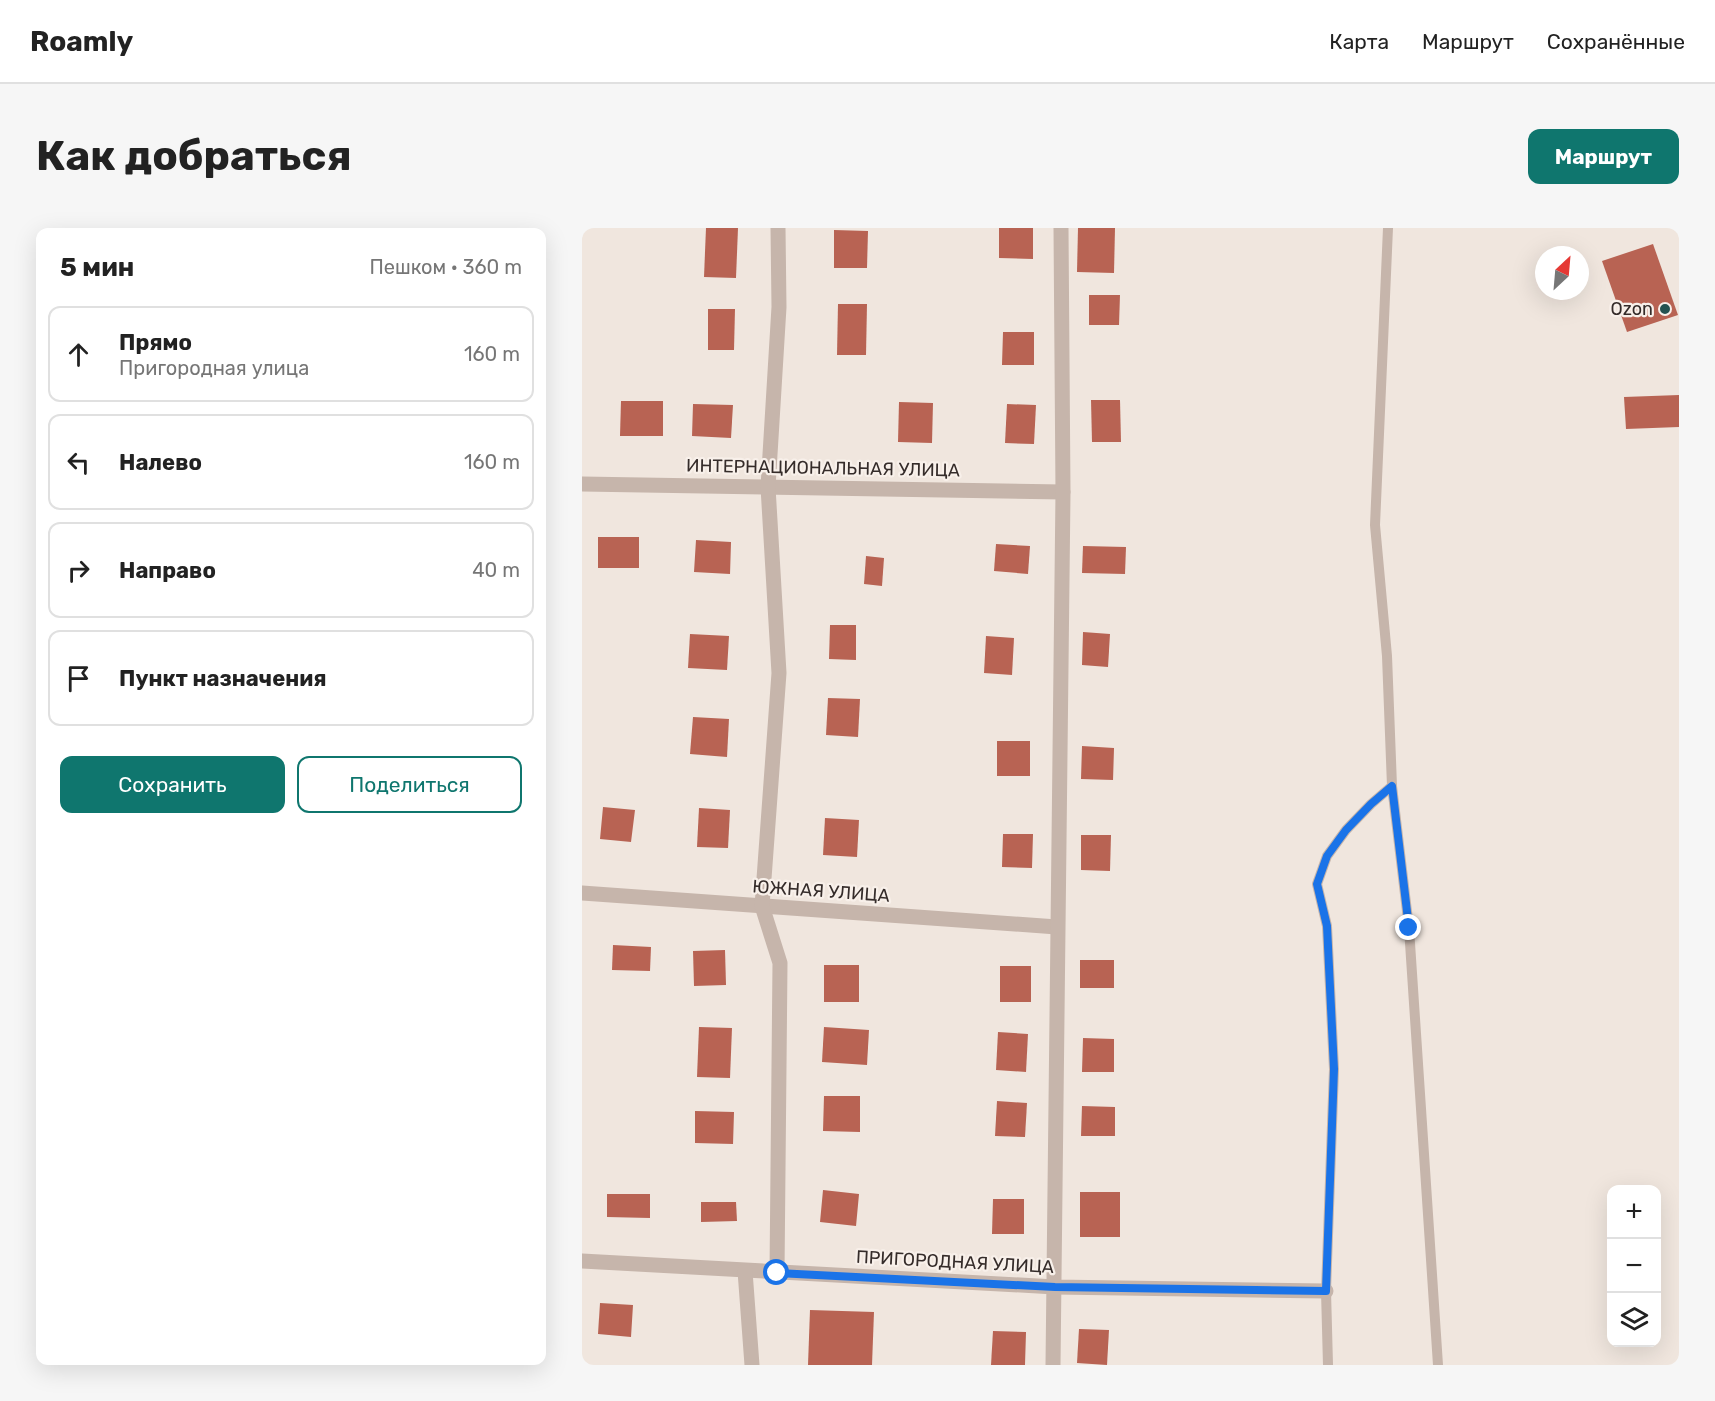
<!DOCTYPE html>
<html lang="ru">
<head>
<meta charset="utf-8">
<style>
	:root { --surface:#fff; --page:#f6f6f6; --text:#222; --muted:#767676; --line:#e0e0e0; --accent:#0f766e }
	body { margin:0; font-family:Rubik,sans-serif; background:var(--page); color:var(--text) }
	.controls { position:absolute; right:18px; bottom:18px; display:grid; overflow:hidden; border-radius:12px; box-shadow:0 6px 24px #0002 }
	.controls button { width:54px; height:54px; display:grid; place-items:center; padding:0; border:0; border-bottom:2px solid var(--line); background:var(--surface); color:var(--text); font:30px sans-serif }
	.compass { position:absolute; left:953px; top:18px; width:54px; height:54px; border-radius:50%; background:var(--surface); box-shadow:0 6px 24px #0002; rotate:26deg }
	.stop { position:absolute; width:18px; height:18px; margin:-14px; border:4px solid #1a73e8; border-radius:50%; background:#fff }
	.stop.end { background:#1a73e8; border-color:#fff; box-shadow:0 2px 6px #0008 }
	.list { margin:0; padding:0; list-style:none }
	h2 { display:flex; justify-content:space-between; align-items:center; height:78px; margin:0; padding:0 24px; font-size:26px }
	h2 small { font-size:20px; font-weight:400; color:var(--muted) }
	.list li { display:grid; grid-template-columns:39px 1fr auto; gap:18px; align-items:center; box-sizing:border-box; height:96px; margin:0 12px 12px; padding:0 12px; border:2px solid var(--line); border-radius:12px }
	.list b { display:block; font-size:22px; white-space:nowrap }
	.list p { margin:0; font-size:20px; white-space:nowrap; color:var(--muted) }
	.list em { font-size:20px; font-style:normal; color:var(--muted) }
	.actions { display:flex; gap:12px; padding:18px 24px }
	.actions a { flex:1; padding:14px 0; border:2px solid var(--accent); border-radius:12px; text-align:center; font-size:21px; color:var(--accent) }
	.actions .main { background:var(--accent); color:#fff }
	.icon { flex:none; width:33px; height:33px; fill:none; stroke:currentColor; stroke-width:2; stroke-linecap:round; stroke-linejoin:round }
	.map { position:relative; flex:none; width:1097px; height:1137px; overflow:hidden; border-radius:12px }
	header { display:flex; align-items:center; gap:36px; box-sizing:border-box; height:84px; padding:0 30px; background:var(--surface); border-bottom:2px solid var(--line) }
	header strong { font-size:28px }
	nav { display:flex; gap:33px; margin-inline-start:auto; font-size:21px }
	.intro { display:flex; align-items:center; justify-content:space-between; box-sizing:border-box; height:144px; padding:0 36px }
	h1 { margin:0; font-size:42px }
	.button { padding:15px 27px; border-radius:12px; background:var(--accent); color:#fff; font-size:21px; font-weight:700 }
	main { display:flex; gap:36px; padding:0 36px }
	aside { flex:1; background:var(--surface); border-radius:12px; box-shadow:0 6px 24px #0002 }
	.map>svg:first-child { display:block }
	.building { fill:#b86353 }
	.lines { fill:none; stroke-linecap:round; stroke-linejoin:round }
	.service { stroke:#c6b5ab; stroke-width:10 }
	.minor { stroke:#c6b5ab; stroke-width:15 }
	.route { stroke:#1a73e8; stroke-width:8 }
	.poi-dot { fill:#245251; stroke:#f8f0ea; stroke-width:2 }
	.labels { text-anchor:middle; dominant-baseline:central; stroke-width:4.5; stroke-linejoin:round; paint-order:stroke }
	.poi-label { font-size:18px; fill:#352c2a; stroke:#f8f0ea; text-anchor:end }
	.street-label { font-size:18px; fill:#352c2a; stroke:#f8f0ea }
</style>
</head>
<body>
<header>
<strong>Roamly</strong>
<nav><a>Карта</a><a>Маршрут</a><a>Сохранённые</a></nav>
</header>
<div class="intro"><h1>Как добраться</h1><a class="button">Маршрут</a></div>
<main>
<aside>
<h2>5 мин<small>Пешком · 360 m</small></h2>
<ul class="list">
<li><svg class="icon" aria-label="ahead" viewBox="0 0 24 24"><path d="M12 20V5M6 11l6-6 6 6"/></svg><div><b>Прямо</b><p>Пригородная улица</p></div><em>160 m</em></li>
<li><svg class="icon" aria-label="left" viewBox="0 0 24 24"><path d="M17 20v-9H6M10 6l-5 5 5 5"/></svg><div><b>Налево</b></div><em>160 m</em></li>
<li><svg class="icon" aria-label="right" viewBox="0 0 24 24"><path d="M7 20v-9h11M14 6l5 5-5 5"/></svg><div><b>Направо</b></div><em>40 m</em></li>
<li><svg class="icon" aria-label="arrive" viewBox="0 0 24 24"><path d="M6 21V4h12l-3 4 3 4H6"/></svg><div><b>Пункт назначения</b></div></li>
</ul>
<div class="actions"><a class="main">Сохранить</a><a>Поделиться</a></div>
</aside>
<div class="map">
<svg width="1097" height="1137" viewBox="0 0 1097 1137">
	<rect width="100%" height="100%" fill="#f0e6de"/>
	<g class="building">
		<polygon points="124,0 156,0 154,50 122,49"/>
		<polygon points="417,0 451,0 451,31 417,30"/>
		<polygon points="496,0 533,0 532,45 495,44"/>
		<polygon points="252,2 286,3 285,40 252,40"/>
		<polygon points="1071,16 1096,87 1045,104 1020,33"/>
		<polygon points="507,67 538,67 537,97 507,97"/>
		<polygon points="256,76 285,76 284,127 255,127"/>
		<polygon points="126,81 153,81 152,122 126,122"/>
		<polygon points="421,104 452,104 452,137 420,137"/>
		<polygon points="1097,167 1097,199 1044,201 1042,169"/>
		<polygon points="509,172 538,172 539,214 510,214"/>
		<polygon points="39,173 81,173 81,208 38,208"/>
		<polygon points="317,174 351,175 350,215 316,214"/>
		<polygon points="111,176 151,177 149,210 110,208"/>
		<polygon points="425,176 454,177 452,216 423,215"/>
		<rect x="16" y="309" width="41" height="31"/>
		<polygon points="114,312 149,314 148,346 112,344"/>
		<polygon points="414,316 448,318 446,346 412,343"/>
		<polygon points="501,318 544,319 543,346 500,345"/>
		<polygon points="284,328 302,330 300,358 282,356"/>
		<polygon points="248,397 274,397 274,432 247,431"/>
		<polygon points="501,404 528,406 526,439 500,437"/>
		<polygon points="108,406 147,408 145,442 106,440"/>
		<polygon points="404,408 432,410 430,447 402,445"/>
		<polygon points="246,470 278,471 276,509 244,507"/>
		<polygon points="111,489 147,491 145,529 108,526"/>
		<rect x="415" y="513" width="33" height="35"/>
		<polygon points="500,518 532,520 531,552 499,551"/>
		<polygon points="21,579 53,582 49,614 18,611"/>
		<polygon points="117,580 148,582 146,620 115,619"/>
		<polygon points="243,590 277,592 275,629 241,627"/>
		<polygon points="421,606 451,606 450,640 420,639"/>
		<polygon points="499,607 529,607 528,643 499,642"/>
		<polygon points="31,717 69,719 68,743 30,742"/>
		<polygon points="143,722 144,757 112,758 111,723"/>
		<rect x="498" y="732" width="34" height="28"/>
		<rect x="242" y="737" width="35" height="37"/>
		<rect x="418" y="738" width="31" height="36"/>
		<polygon points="117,799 150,800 148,850 115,849"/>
		<polygon points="242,799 287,802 285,837 240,834"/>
		<polygon points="416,804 446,806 444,844 414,842"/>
		<polygon points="501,810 532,811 532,844 500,844"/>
		<polygon points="242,868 278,868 278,904 241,903"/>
		<polygon points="415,873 445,875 443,909 413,908"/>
		<polygon points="500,878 533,879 533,908 499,908"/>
		<polygon points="113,883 152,884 151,916 113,915"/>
		<polygon points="241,962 277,966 274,998 238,994"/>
		<rect x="498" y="964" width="40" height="45"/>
		<polygon points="25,966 68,966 68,990 25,989"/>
		<polygon points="411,971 442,971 442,1006 410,1006"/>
		<polygon points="119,974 154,974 155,993 119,994"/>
		<polygon points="18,1075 51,1077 49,1109 16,1106"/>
		<polygon points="228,1082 292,1084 290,1137 226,1137"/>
		<polygon points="497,1101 527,1102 525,1137 495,1135"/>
		<polygon points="411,1103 444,1104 443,1137 409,1137"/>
	</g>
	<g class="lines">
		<g class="service">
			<polyline points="810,558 827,700 856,1137"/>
			<polyline points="746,1137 744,1063 752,841 745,698 735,656 745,628 764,602 789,576 810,558 805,428 793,297 806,0"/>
		</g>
		<g class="minor">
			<polyline points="0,256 481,264"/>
			<polyline points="0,665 475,699"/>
			<polyline points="0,1033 473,1059 744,1063"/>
			<polyline points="163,1043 170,1137"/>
			<polyline points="195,1045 198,735 180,678 197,445 186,259 197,79 196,0"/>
			<polyline points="471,1137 481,264 479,0"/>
		</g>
	</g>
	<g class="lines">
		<polyline class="route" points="195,1045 473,1059 744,1063 752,841 745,698 735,656 745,628 764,602 789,576 810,558 827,700"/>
	</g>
	<circle class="poi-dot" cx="1083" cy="81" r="6"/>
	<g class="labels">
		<g class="poi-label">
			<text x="1071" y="81">Ozon</text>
		</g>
		<g class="street-label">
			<text transform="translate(241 240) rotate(1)">ИНТЕРНАЦИОНАЛЬНАЯ УЛИЦА</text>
			<text transform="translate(239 663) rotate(4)">ЮЖНАЯ УЛИЦА</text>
			<text transform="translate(373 1034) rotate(3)">ПРИГОРОДНАЯ УЛИЦА</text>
		</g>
	</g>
</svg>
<div class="controls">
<button>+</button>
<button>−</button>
<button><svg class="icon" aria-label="layers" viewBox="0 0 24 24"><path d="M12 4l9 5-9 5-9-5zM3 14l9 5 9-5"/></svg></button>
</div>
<svg class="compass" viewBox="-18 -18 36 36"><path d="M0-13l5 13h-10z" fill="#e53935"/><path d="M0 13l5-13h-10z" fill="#767676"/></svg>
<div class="stop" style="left:195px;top:1045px"></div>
<div class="stop end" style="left:827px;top:700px"></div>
</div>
</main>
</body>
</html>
